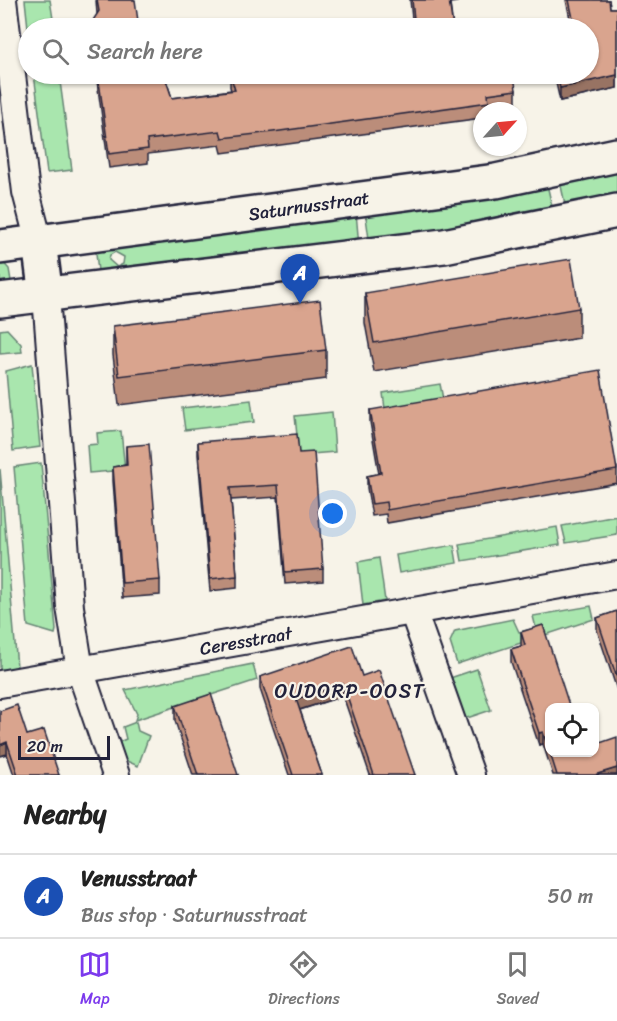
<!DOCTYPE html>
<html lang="en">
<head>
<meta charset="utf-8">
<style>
	:root { --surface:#fff; --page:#f2f2f2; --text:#222; --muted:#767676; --line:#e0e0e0; --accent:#7c3aed }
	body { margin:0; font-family:Sriracha,sans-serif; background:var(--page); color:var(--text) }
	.controls { position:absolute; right:18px; bottom:18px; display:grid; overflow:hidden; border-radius:12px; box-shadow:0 2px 4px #0004 }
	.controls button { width:54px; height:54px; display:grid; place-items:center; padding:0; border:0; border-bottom:2px solid var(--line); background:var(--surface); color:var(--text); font:30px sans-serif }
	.compass { position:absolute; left:473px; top:102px; width:54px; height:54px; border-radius:50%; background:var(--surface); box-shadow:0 2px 4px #0004; rotate:63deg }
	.scale { position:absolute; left:18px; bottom:15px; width:92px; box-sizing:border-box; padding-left:6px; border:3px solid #22223b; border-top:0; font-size:16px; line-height:21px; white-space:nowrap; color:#22223b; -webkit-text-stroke:4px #f7f3e8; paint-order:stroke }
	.you { position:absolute; left:333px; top:514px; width:21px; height:21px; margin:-15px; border:4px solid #fff; border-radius:50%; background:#1a73e8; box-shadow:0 0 0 9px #1a73e833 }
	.badge { display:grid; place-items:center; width:39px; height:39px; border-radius:50%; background:var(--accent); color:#fff; font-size:20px; font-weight:700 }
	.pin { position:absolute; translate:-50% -50px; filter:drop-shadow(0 2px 3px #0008) }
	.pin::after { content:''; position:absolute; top:32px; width:21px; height:18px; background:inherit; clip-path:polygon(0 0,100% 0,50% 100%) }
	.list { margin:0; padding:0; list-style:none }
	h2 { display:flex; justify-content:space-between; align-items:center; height:78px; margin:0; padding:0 24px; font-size:26px }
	h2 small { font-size:20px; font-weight:400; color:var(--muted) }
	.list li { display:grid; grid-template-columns:39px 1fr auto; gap:18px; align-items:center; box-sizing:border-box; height:84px; padding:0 24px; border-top:2px solid var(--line) }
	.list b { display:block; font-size:22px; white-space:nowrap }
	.list p { margin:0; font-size:20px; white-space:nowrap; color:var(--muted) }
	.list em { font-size:20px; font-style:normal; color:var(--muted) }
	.icon { flex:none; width:33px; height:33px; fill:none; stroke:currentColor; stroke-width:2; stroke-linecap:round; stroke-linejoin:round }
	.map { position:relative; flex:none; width:617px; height:775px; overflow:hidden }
	.search { position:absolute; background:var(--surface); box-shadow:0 2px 4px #0004; left:18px; right:18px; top:18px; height:66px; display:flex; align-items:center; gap:15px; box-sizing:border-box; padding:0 21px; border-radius:33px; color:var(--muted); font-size:22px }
	.sheet { height:162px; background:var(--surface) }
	nav { display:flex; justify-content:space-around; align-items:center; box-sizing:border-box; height:84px; border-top:2px solid var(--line); background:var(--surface); font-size:16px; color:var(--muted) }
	nav a { display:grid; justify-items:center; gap:3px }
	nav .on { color:var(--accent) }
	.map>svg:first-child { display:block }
	.green { fill:#a9e6ae; stroke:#668474; stroke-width:1.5; fill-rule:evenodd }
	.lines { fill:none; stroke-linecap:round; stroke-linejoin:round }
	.street-casing { stroke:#22223b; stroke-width:30 }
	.secondary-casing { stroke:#22223b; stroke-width:38 }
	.street { stroke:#f7f3e8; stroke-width:26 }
	.secondary { stroke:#f7f3e8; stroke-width:33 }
	.wall { fill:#bb8d7a; stroke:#22223b; stroke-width:1.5 }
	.shaded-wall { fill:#987363; stroke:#22223b; stroke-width:1.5 }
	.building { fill:#d9a48e; stroke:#22223b; stroke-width:1.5 }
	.labels { text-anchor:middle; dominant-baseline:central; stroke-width:4.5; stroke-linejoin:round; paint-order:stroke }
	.street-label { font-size:18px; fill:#22223b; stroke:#f7f3e8 }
	.neighbourhood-label { font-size:20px; letter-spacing:1.5px; fill:#22223b; stroke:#f7f3e8 }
</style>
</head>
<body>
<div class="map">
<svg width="617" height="775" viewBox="0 0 617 775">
	<rect width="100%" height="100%" fill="#f7f3e8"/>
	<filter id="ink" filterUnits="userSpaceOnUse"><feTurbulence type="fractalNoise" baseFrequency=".0167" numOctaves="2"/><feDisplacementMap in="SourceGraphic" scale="12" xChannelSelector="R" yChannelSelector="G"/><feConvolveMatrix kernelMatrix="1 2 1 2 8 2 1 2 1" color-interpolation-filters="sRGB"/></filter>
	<g filter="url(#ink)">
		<g class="green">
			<polygon points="25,0 50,0 54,25 28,28"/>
			<polygon points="34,74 59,74 72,170 47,173"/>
			<polygon points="617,164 617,201 567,213 559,177"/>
			<polygon points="546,180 554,215 370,246 365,210"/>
			<path d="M 356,212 L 359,247 L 99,280 L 95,244 ZM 115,252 L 124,257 L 123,264 L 117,267 L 109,260 L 110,255 Z"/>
			<polygon points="0,259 9,269 11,281 0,290"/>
			<polygon points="7,329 21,344 22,352 0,354 0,330"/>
			<polygon points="32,364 40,447 13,451 6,371"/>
			<polygon points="440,384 443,399 385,409 383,393"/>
			<polygon points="251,400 254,422 185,430 182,408"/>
			<polygon points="332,412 335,452 299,455 295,416"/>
			<polygon points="121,431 125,470 89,473 87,445 98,444 97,433"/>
			<polygon points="41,463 56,630 55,634 28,626 14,467"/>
			<polygon points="0,469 17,667 0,670"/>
			<polygon points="617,516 617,535 566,543 562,526"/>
			<polygon points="557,527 560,545 462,561 459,544"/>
			<polygon points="454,545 457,563 399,573 396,555"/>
			<polygon points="379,558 385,601 363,605 358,562"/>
			<polygon points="591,606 594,619 457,664 450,642 455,631 513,619 519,632 536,628 533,616"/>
			<polygon points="253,664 257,680 135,720 137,714 125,690"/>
			<polygon points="477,669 491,710 464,719 450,678"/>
			<polygon points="136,722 138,731 149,736 138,766 122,759 117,743 126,739 123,727"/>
		</g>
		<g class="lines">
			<g class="street-casing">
				<g id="street">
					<polyline points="3,0 26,192 39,242"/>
					<polyline points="46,296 70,607 80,670 116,775"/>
					<polyline points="413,611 471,775"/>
					<polyline points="0,684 617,575"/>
				</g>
			</g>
			<g class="secondary-casing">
				<g id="secondary">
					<polyline points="39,242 46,296"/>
					<polyline points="0,247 496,181 617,155"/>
					<polyline points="0,300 444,246 617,211"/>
				</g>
			</g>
			<use href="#street" class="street"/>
			<use href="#secondary" class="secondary"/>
		</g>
		<g class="wall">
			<polygon points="96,0 135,0 97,14"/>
			<polygon points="410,0 457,0 457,2 450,3 453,28 413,28"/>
			<polygon points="566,0 609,0 610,8 617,8 617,88 560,101 554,74 588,74 571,23"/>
			<polygon points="96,74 164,74 172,98 231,90 230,87 230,74 273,75 316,74 316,79 516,90 516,105 489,109 489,111 482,111 482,118 273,146 222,153 220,145 148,154 148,163 109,168"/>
			<polygon points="365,293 579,308 579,338 374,372 365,323"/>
			<polygon points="113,326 326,350 326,379 119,405 113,355"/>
			<polygon points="370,410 617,467 617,483 387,523 386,514 372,516 367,488 367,476 379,474 370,422"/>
			<polygon points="198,442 299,453 323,569 323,581 285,584 278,497 231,500 237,576 237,588 210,591 198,455"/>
			<polygon points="126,446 160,580 160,595 122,598 113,481 113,467 126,465"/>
			<polygon points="617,611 617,690 597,630 597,618"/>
			<polygon points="521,632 549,708 617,775 553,775 543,744 539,745 511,662 511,649 521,646"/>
			<polygon points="362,676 415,775 370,775 343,696 300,710 322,775 289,775 260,689 260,677"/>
			<polygon points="175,706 238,775 193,775 175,721"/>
			<polygon points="0,711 59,775 14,775 7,754"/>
		</g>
		<g class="shaded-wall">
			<polygon points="617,75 617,88 560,101 560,88"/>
			<polygon points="343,684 343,696 296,711 296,699"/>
			<polygon points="543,732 543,744 539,745 539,733"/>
			<polygon points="7,742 7,754 0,756 0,745"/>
			<polygon points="617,768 617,775 597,775 597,774"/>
		</g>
		<g class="building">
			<polygon points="97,0 135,0 139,28 88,28 99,11"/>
			<polygon points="412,0 449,0 453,28 415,28"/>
			<polygon points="569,0 609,0 610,8 617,8 617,75 560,88 557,74 588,74 588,28 548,28 574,23"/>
			<polygon points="98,74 164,74 172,98 235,90 230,74 247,74 273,75 279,74 316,74 315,79 361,74 514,74 516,90 488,94 489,102 273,132 222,138 220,131 147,140 148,149 109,154"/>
			<polygon points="571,259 579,308 374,343 365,293"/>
			<polygon points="320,300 326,350 119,376 113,326"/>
			<polygon points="600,370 617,470 387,510 386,502 372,504 367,476 381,473 370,410"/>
			<polygon points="297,434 299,453 314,452 323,569 285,572 278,485 230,488 237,576 210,579 198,442"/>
			<polygon points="149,444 160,580 122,583 113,467 127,465 126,446"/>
			<polygon points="617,611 617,678 597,618"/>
			<polygon points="543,625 570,708 549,708 549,751 543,732 539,733 511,649 525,645 521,632"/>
			<polygon points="352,646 362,676 379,670 415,775 374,775 343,684 296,699 322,775 293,775 260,677"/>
			<polygon points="211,694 238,775 198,775 175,706"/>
			<polygon points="17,705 27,735 44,730 59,775 18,775 7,742 0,745 0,711"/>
			<polygon points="617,737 617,768 597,774 598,775 557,775 550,753 594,753 594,745"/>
		</g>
	</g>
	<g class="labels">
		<g class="street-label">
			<text transform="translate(309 206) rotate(-8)">Saturnusstraat</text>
			<text transform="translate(246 641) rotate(-10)">Ceresstraat</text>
		</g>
		<g class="neighbourhood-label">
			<text x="350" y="691">OUDORP-OOST</text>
		</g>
	</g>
</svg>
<div class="controls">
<button><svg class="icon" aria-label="locate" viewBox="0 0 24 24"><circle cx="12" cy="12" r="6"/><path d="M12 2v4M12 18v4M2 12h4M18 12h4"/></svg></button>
</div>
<svg class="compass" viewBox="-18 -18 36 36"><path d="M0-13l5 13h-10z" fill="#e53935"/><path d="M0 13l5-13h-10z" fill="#767676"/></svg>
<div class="scale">20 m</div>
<div class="you"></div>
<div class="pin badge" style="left:300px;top:304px;background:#1a4fb4">A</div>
<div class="search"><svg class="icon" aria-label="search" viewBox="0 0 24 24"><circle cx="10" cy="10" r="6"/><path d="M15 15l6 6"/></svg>Search here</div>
</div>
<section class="sheet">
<h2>Nearby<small></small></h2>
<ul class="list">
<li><span class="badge" style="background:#1a4fb4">A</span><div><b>Venusstraat</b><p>Bus stop · Saturnusstraat</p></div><em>50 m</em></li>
</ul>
</section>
<nav>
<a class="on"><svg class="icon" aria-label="map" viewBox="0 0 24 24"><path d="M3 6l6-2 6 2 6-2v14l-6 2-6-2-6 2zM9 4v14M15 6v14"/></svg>Map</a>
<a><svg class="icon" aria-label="directions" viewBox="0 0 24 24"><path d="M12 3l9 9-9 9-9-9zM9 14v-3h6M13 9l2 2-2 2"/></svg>Directions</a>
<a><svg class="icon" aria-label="saved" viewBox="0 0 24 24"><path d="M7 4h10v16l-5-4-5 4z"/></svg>Saved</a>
</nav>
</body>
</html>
